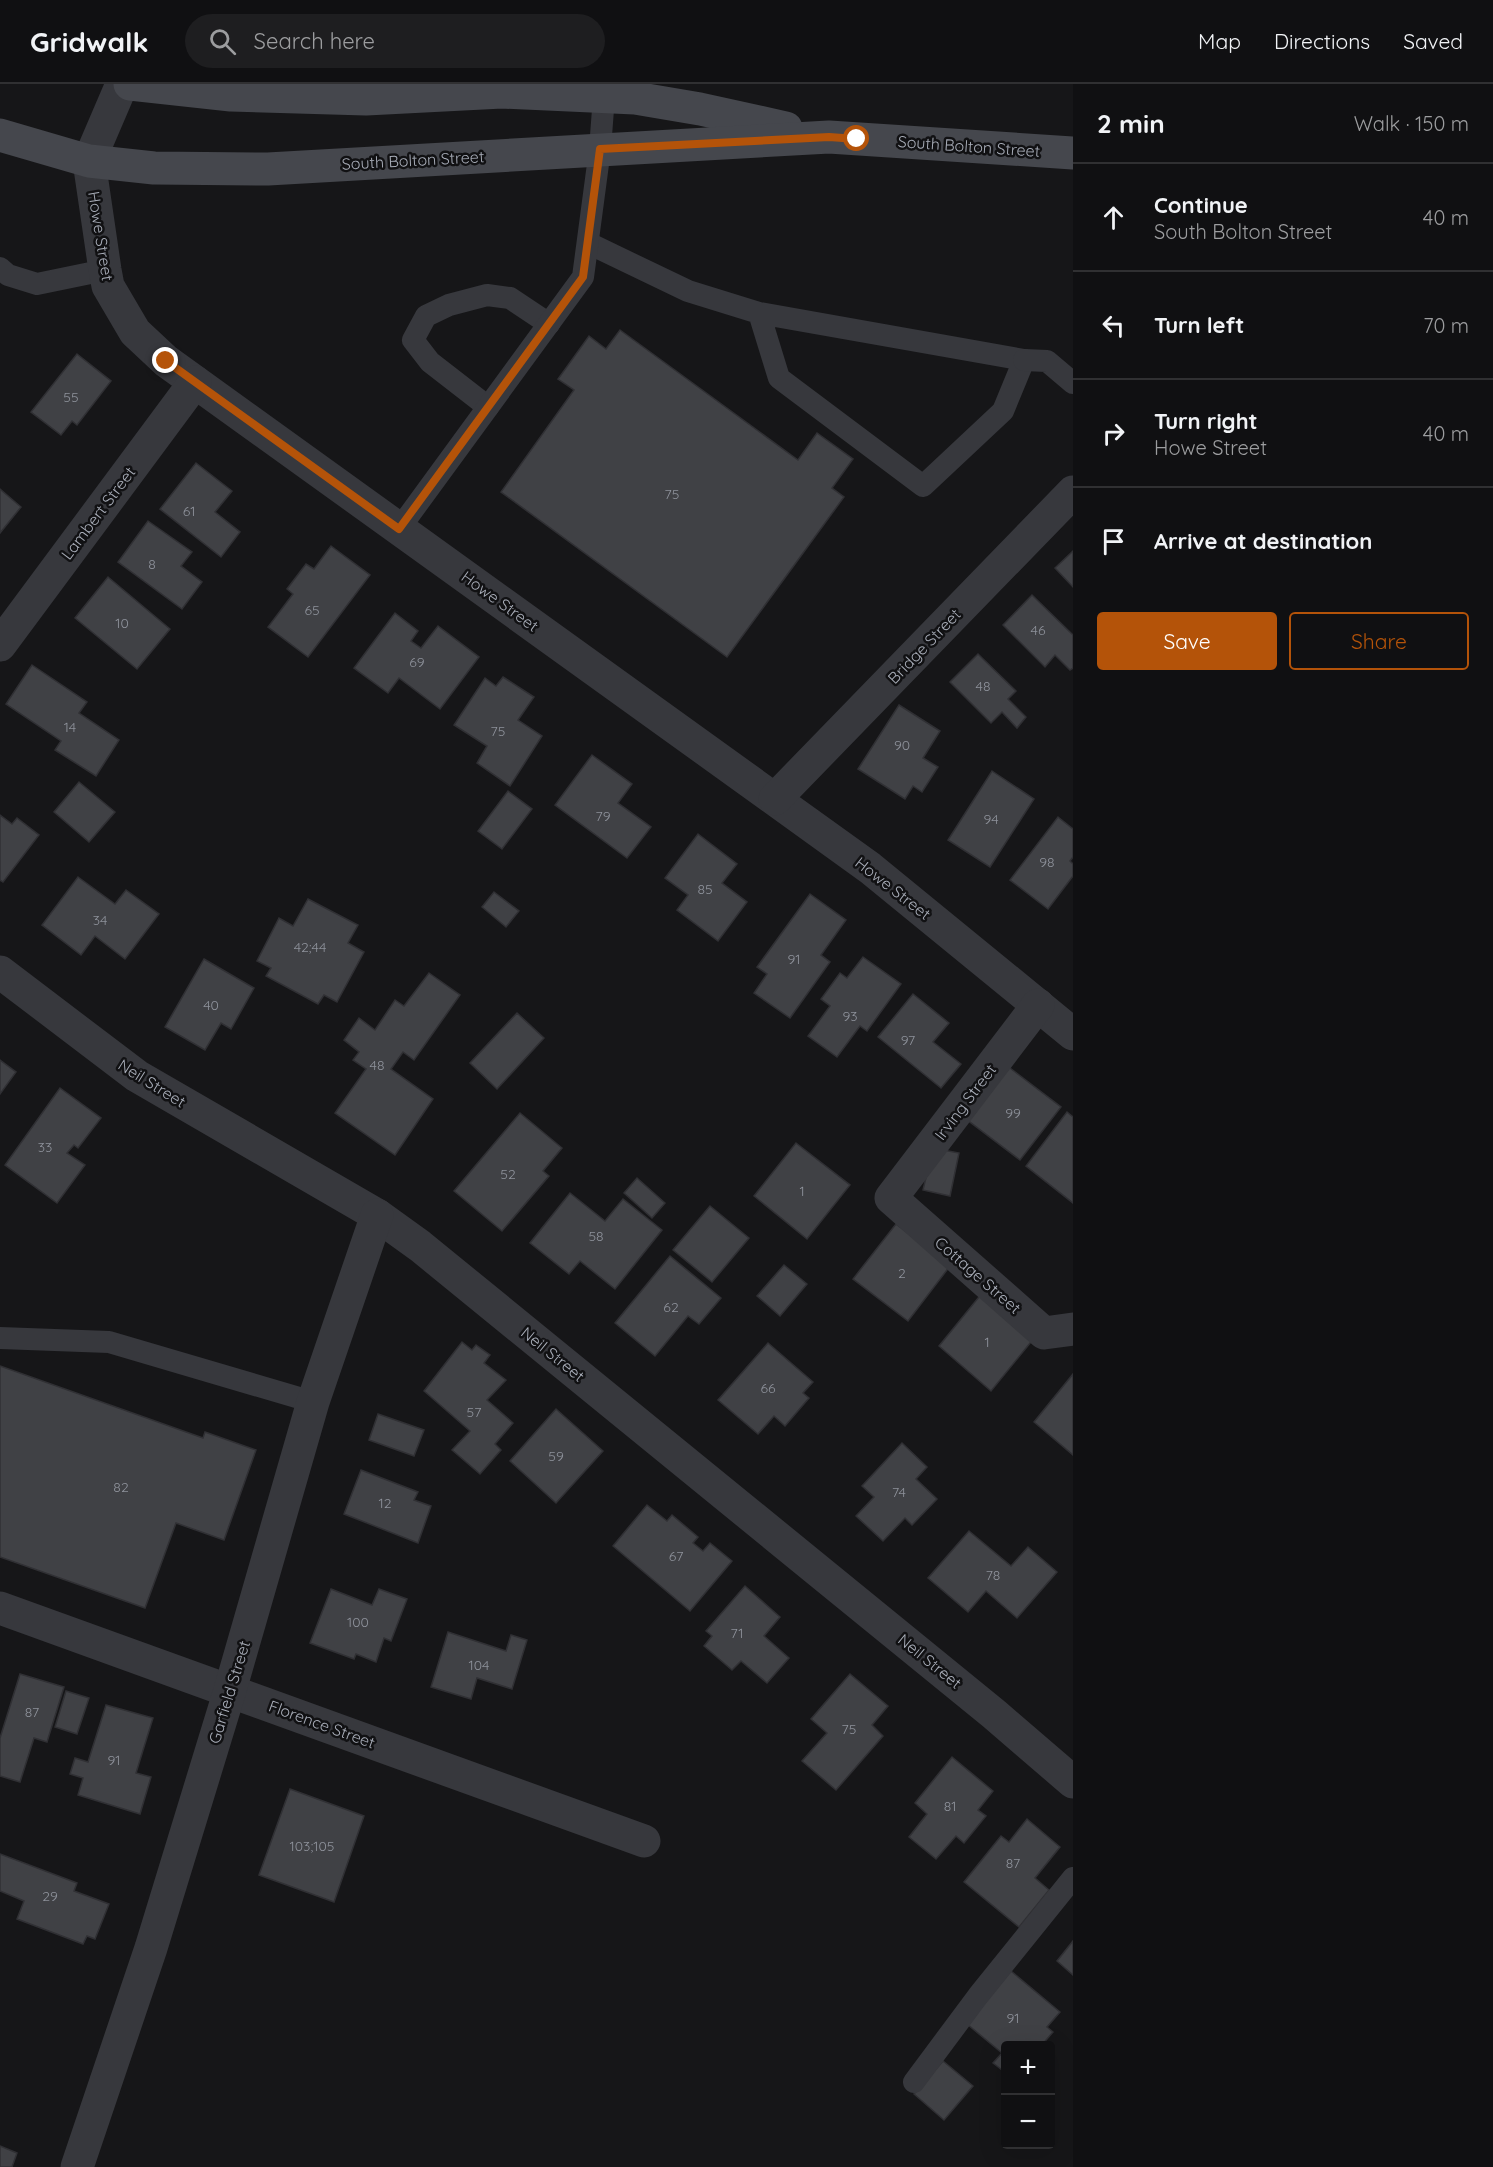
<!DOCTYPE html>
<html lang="en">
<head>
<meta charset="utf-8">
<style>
	:root { --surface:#101012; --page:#1e1e20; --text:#f1f3f6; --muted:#9c9d9f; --line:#303032; --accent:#b45309 }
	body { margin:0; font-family:Quicksand,sans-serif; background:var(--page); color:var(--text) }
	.controls { position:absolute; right:18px; bottom:18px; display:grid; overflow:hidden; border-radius:6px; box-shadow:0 6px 24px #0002 }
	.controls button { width:54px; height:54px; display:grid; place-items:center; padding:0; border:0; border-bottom:2px solid var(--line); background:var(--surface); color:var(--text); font:30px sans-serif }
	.stop { position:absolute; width:18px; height:18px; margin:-14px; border:4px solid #b45309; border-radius:50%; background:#fff }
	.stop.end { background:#b45309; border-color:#fff; box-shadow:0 2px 6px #0008 }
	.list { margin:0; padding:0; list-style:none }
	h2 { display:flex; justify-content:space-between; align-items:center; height:78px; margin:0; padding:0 24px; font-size:26px }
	h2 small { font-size:20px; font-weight:400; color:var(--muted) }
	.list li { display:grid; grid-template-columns:39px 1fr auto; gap:18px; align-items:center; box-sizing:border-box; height:108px; padding:0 24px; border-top:2px solid var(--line) }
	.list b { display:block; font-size:22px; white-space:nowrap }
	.list p { margin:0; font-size:20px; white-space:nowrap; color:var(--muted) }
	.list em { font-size:20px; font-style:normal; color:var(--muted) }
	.actions { display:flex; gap:12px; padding:18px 24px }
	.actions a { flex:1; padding:14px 0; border:2px solid var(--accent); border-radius:6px; text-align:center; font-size:21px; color:var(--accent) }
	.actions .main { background:var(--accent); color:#fff }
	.icon { flex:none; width:33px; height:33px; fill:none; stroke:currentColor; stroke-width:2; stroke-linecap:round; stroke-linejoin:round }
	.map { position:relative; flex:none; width:1073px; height:2083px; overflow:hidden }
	header { display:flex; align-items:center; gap:36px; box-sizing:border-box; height:84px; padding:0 30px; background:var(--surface); border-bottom:2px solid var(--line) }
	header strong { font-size:28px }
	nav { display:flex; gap:33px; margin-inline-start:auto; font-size:21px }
	.search { width:420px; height:54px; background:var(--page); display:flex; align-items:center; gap:15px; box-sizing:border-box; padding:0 21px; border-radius:33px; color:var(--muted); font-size:22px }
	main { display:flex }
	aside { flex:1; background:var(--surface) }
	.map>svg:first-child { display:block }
	.building { fill:#404145; stroke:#303034; stroke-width:1.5 }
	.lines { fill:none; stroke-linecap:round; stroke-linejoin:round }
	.service { stroke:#37383d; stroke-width:22 }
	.minor { stroke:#37383d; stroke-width:33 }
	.secondary { stroke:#45474d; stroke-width:33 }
	.route { stroke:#b45309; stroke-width:8 }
	.labels { text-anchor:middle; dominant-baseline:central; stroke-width:5; stroke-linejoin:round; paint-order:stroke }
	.number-label { font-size:14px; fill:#8e929b }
	.street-label { font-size:16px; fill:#a8adb8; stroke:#111113 }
</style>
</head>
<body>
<header>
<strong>Gridwalk</strong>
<div class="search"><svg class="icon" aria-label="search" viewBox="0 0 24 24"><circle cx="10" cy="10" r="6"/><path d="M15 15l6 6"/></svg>Search here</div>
<nav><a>Map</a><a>Directions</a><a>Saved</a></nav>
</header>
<main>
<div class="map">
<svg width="1073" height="2083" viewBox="0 0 1073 2083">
	<rect width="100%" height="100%" fill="#161618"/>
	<g class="building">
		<polygon points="620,246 798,376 817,349 853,375 832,404 844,413 727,573 501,408 574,306 558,295 589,252 606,265"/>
		<polygon points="77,270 111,297 77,341 72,337 61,351 31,328"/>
		<polygon points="196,379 232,407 215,428 240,448 221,473 160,425"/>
		<polygon points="0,405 21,423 0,449"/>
		<polygon points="148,437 192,468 181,482 202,498 182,525 118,478"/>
		<polygon points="331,462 370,491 308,573 268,543 293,510 287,505 306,480 314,485"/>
		<polygon points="1073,467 1073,503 1055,484"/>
		<polygon points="108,493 170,545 137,585 75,534"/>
		<polygon points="1032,511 1073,551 1073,584 1070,586 1055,571 1045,583 1003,541"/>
		<polygon points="395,529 418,547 411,557 421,564 438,542 479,573 440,625 399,594 388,609 354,584"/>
		<polygon points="978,570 1016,607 1008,615 1026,633 1017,644 1002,628 991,639 950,598"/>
		<polygon points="32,581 87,618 79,629 119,656 96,692 55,666 61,657 6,620"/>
		<polygon points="503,593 534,613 518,636 542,652 510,702 477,679 487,662 454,641 485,594 496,602"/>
		<polygon points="899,621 940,647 923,674 938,683 922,708 913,702 905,715 858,685"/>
		<polygon points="592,671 632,700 618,719 651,743 627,774 555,721"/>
		<polygon points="992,687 1034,715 990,783 948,756"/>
		<polygon points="79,698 115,728 89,758 54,728"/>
		<polygon points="508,707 532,725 502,765 478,747"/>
		<polygon points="0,731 12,740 17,734 39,751 3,798 0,796"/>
		<polygon points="1058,733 1073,745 1073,773 1070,777 1073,780 1073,792 1048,825 1010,796"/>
		<polygon points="698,750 737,780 722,799 747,818 718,857 677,826 688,811 665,794"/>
		<polygon points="78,793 115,820 126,806 159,830 125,875 95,852 81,871 42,841"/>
		<polygon points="494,808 519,827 506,843 482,823"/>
		<polygon points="810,810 846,836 821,871 830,878 790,934 754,909 767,890 757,883"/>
		<polygon points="308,815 358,841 348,859 364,868 337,918 324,911 318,920 266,892 271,884 257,877 279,834 293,842"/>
		<polygon points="863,873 901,900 867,947 860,942 837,973 808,952 830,922 821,915 840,889 847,894"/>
		<polygon points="204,875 254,904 231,945 221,939 205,966 165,943"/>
		<polygon points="429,889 460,911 414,976 403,968 391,985 433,1015 395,1071 335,1029 366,985 353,976 359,968 344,956 359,934 375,946 395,916 404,922"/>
		<polygon points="913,910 949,939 933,958 961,980 941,1004 878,953"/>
		<polygon points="517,929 544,954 497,1005 470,979"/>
		<polygon points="0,976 16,988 0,1010"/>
		<polygon points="1006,981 1061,1023 1020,1076 966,1035"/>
		<polygon points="60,1004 101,1034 78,1064 74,1061 67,1069 85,1081 57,1119 5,1081"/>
		<polygon points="1067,1028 1073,1033 1073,1119 1026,1082"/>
		<polygon points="520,1029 562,1064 543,1087 549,1092 502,1147 454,1107"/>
		<polygon points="796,1059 850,1101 807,1155 754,1112"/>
		<polygon points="933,1064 959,1069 950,1112 923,1106"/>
		<polygon points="637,1094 665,1119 652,1134 624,1109"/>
		<polygon points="570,1109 605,1137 623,1115 662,1146 615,1205 580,1177 569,1190 530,1159"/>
		<polygon points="710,1122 749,1154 712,1198 673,1166"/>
		<polygon points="896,1140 950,1182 908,1237 853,1195"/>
		<polygon points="670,1172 721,1214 699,1240 688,1232 655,1272 615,1239"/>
		<polygon points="784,1181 807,1200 780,1232 757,1212"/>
		<polygon points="983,1208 1035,1253 991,1307 939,1262"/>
		<polygon points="462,1258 472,1266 476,1261 490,1271 484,1279 506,1296 487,1316 513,1339 495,1360 501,1366 480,1390 452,1366 470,1347 424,1307"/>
		<polygon points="768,1259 813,1298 803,1309 809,1314 785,1342 774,1332 758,1350 718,1316"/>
		<polygon points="0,1282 203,1354 205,1348 256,1366 224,1456 176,1439 145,1524 0,1473"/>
		<polygon points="1073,1290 1073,1371 1034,1338"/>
		<polygon points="556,1325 603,1367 556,1419 510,1377"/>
		<polygon points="378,1330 424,1346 414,1372 369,1356"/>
		<polygon points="902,1359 927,1383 916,1395 937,1415 912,1441 905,1434 883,1457 856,1432 874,1413 862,1402"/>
		<polygon points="361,1386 418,1408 414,1416 431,1422 418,1459 344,1430"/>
		<polygon points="647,1421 667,1437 672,1431 698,1453 693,1459 703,1467 710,1459 732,1477 690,1527 613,1462"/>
		<polygon points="969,1447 1011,1482 1028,1463 1057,1488 1017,1534 986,1507 968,1528 928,1494"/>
		<polygon points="745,1502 780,1533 764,1552 789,1574 767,1599 741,1577 732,1586 704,1562 712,1552 706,1547"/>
		<polygon points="331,1505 372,1521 379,1505 407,1515 391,1557 384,1554 376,1578 356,1570 354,1575 310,1559"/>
		<polygon points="448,1548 506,1567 511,1551 527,1556 512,1605 477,1594 471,1615 431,1603"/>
		<polygon points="20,1590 64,1603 47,1658 34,1654 20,1698 0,1692 0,1654"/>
		<polygon points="850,1590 888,1622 872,1641 883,1652 836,1706 802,1677 827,1649 811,1635"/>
		<polygon points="66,1607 89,1614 77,1650 55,1643"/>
		<polygon points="106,1621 153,1634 136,1689 151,1693 140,1730 78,1711 83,1694 70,1690 75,1674 88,1678"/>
		<polygon points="952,1673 993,1707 978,1726 986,1732 964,1759 956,1752 936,1775 909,1753 927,1730 915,1719"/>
		<polygon points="290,1705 364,1732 334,1818 259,1791"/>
		<polygon points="1027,1735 1060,1763 1035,1794 1049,1806 1019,1843 964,1798 1001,1752 1009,1758"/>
		<polygon points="0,1770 77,1799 74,1807 109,1820 95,1855 87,1852 83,1860 17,1835 24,1817 0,1807"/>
		<polygon points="1073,1857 1073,1891 1057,1877"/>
		<polygon points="1011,1887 1060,1928 1047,1943 1053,1948 1041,1962 1006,1962 1006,1989 993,1979 1002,1969 967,1940"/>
		<polygon points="943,1977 973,2002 944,2036 914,2010"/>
		<polygon points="0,2062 17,2069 12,2083 0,2083"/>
	</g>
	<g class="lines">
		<g class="service">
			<polyline points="588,159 688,207 759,229 1024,276 1003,327 923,402 779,294 759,229"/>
			<polyline points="0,184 8,191 37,200 105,186"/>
			<polyline points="1024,276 1047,277 1073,299"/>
			<polyline points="488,323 430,278 413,256 426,232 449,221 487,211 510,214 549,240"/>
			<polyline points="399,445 583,193 600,65 604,12"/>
			<polyline points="0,1254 109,1258 313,1318"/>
			<polyline points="914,1998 978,1912 1073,1794"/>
		</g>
		<g class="minor">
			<polyline points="122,0 89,77 105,186 108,202 135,248 166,277 870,784 1073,950"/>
			<polyline points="0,561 195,298"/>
			<polyline points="775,715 1073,408"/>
			<polyline points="0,888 137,992 377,1131 420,1162 994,1630 1073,1698"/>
			<polyline points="1038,921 891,1114 1044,1249 1073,1245"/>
			<polyline points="0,1524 644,1757"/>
			<polyline points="77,2083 151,1864 230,1606 313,1318 377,1131"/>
		</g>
		<g class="secondary">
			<polyline points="130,0 231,11 366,15 502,8 635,14 700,25 786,44"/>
			<polyline points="0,51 89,77 154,84 268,85 829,53 1073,69"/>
		</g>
	</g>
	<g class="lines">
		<polyline class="route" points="166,277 399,445 583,193 600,65 829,53 857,55"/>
	</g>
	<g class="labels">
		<g class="number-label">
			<text x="71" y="313">55</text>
			<text x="672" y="410">75</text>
			<text x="189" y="427">61</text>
			<text x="152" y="480">8</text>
			<text x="312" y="526">65</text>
			<text x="122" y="539">10</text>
			<text x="1038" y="546">46</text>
			<text x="417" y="578">69</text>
			<text x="983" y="602">48</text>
			<text x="70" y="643">14</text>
			<text x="498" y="647">75</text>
			<text x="902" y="661">90</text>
			<text x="603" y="732">79</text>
			<text x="991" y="735">94</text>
			<text x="1047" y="778">98</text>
			<text x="705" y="805">85</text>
			<text x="100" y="836">34</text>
			<text x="310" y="863">42;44</text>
			<text x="794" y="875">91</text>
			<text x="211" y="921">40</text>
			<text x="850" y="932">93</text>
			<text x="908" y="956">97</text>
			<text x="377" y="981">48</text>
			<text x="1013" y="1029">99</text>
			<text x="45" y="1063">33</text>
			<text x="508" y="1090">52</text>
			<text x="802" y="1107">1</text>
			<text x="596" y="1152">58</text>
			<text x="902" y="1189">2</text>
			<text x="671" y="1223">62</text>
			<text x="987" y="1258">1</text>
			<text x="768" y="1304">66</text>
			<text x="474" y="1328">57</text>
			<text x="556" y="1372">59</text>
			<text x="121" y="1403">82</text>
			<text x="899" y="1408">74</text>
			<text x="385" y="1419">12</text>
			<text x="676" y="1472">67</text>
			<text x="993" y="1491">78</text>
			<text x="358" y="1538">100</text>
			<text x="737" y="1549">71</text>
			<text x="479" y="1581">104</text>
			<text x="32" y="1628">87</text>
			<text x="849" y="1645">75</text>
			<text x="114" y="1676">91</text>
			<text x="950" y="1722">81</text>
			<text x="312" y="1762">103;105</text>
			<text x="1013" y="1779">87</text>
			<text x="50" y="1812">29</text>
			<text x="1013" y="1934">91</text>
		</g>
		<g class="street-label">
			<text transform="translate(969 62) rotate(4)">South Bolton Street</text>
			<text transform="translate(413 76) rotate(-3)">South Bolton Street</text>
			<text transform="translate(101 152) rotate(81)">Howe Street</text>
			<text transform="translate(98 429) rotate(-53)">Lambert Street</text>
			<text transform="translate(500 517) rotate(36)">Howe Street</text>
			<text transform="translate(924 562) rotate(-46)">Bridge Street</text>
			<text transform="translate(893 804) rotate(38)">Howe Street</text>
			<text transform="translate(152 999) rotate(32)">Neil Street</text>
			<text transform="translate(965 1018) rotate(-53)">Irving Street</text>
			<text transform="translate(978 1191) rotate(41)">Cottage Street</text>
			<text transform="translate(553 1270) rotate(39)">Neil Street</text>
			<text transform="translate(930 1577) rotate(39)">Neil Street</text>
			<text transform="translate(229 1608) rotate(-73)">Garfield Street</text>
			<text transform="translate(322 1640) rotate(20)">Florence Street</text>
		</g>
	</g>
</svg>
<div class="controls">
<button>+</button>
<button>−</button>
</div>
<div class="stop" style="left:857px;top:55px"></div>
<div class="stop end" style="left:166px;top:277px"></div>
</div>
<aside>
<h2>2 min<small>Walk · 150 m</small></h2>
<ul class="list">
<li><svg class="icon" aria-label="ahead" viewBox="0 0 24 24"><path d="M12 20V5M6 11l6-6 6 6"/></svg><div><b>Continue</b><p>South Bolton Street</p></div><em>40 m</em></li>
<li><svg class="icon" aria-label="left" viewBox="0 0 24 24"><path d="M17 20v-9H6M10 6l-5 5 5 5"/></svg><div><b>Turn left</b></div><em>70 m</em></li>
<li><svg class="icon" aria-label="right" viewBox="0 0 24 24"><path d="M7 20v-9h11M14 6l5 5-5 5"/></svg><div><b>Turn right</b><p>Howe Street</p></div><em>40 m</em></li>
<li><svg class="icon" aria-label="arrive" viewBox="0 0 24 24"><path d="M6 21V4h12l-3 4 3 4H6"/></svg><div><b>Arrive at destination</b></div></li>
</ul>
<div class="actions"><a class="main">Save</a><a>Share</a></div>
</aside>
</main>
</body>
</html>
